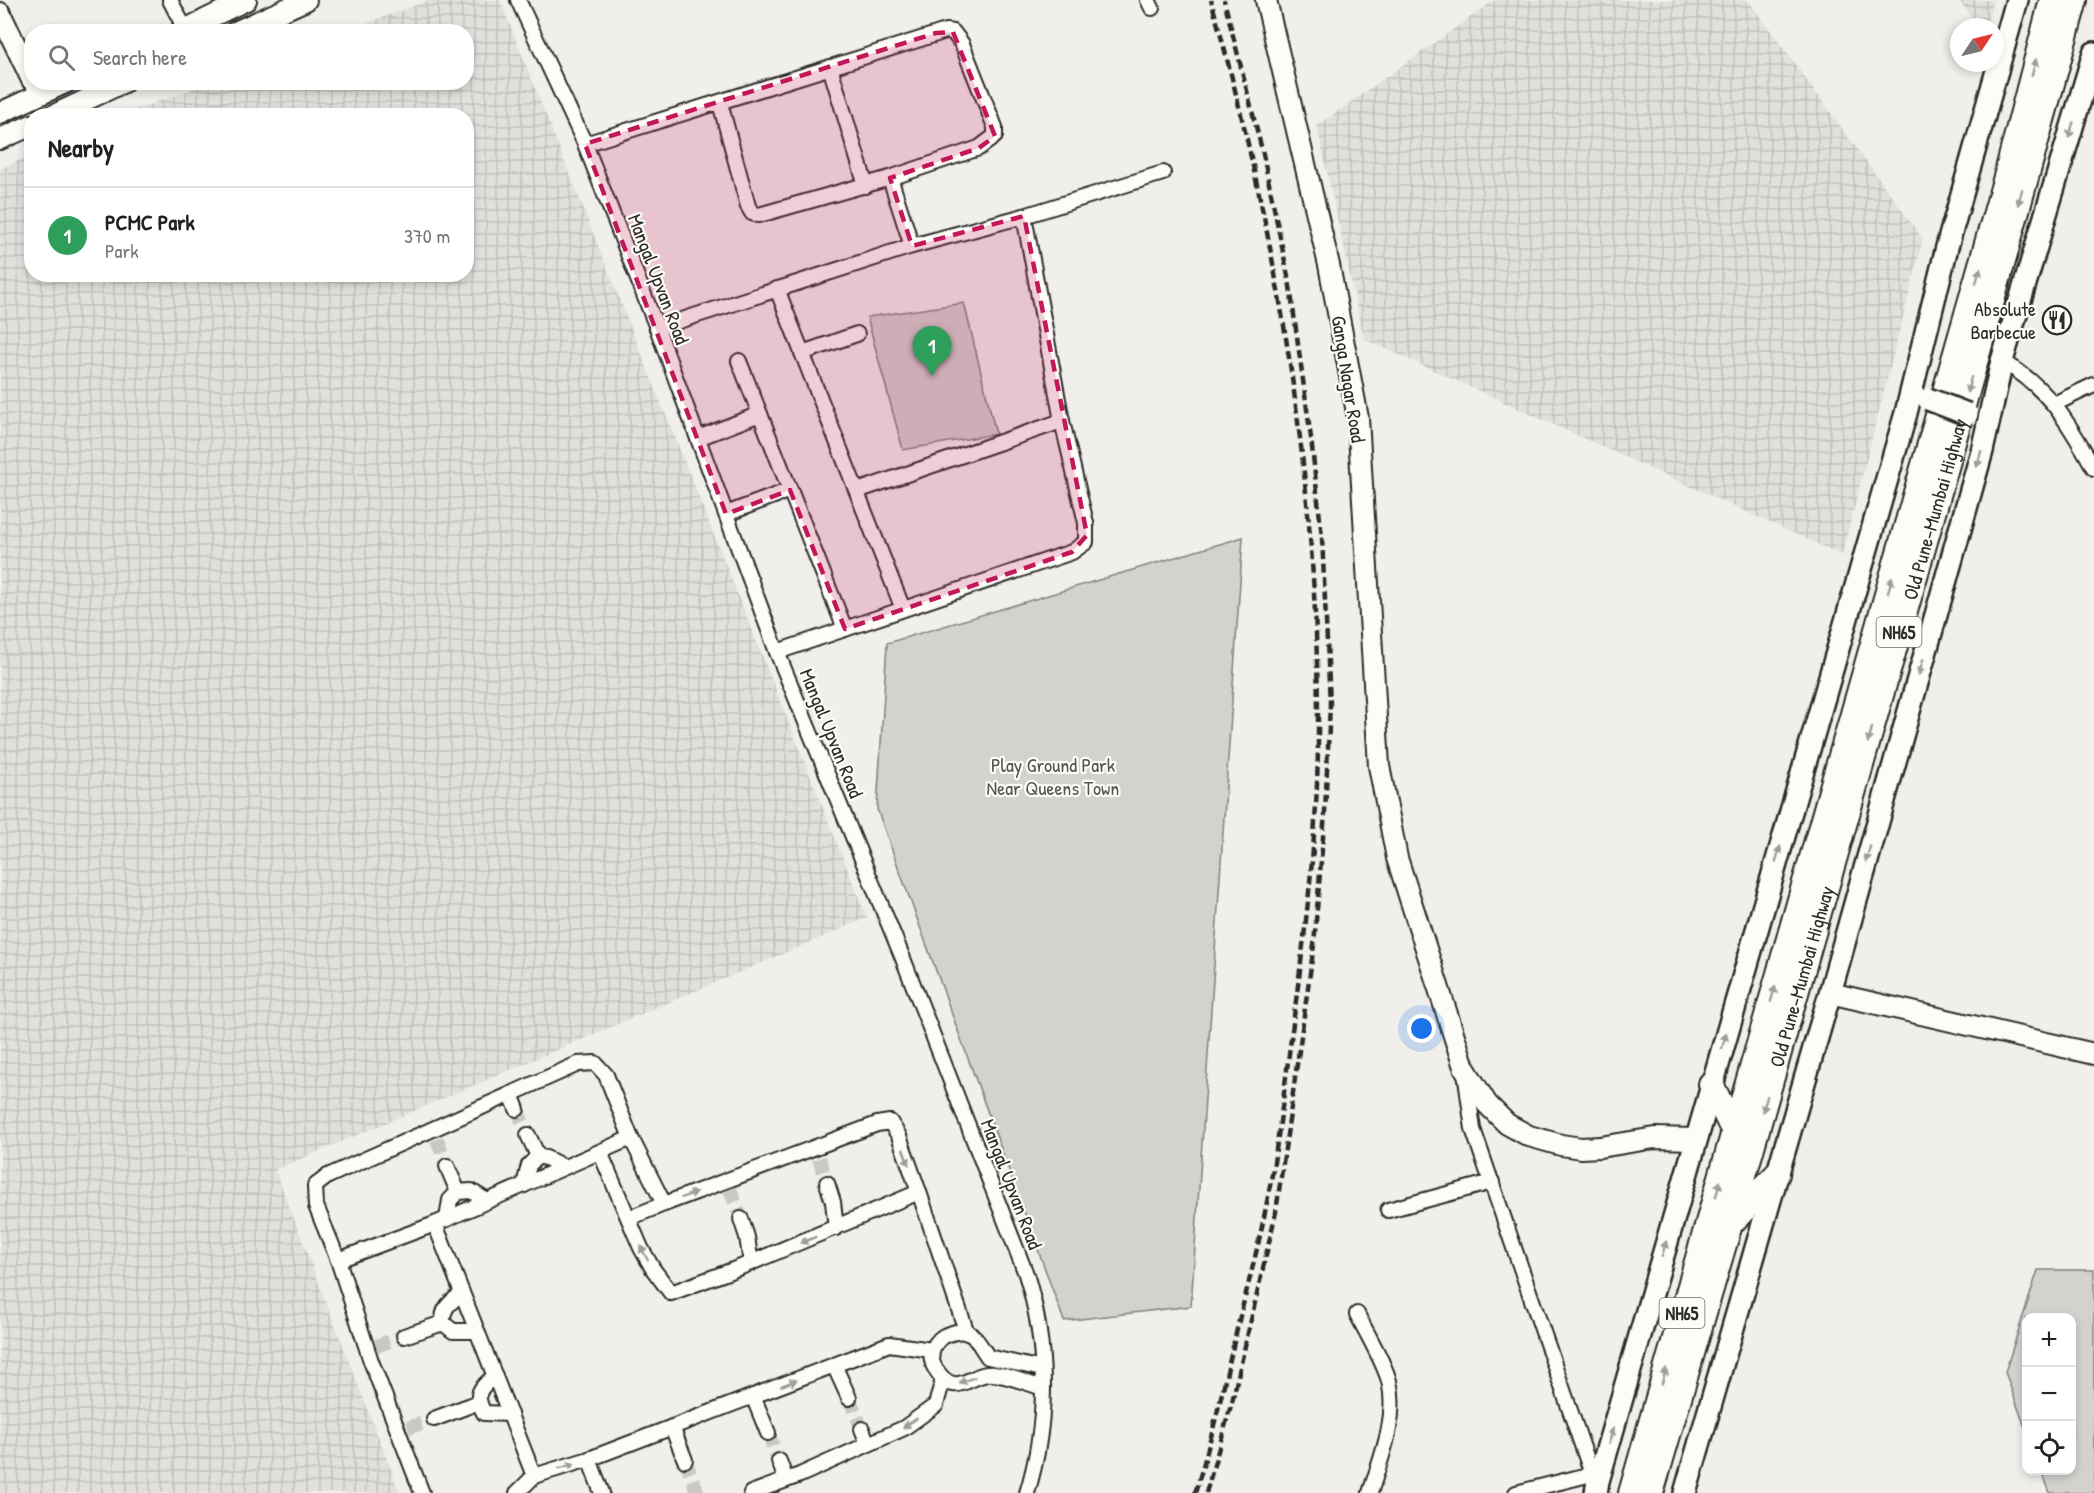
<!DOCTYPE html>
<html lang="en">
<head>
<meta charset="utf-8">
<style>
	:root { --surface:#fff; --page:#f6f6f6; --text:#222; --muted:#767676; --line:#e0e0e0; --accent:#db2777 }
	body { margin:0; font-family:"Patrick Hand",sans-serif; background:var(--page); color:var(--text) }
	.controls { position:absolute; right:18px; bottom:18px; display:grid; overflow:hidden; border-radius:12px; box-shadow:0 3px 9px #0003 }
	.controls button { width:54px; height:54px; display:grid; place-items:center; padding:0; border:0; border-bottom:2px solid var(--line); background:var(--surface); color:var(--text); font:30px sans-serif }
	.compass { position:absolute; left:1950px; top:18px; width:54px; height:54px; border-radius:50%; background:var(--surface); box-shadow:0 3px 9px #0003; rotate:55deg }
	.you { position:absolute; left:1422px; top:1029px; width:21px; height:21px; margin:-15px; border:4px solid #fff; border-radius:50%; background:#1a73e8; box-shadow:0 0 0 9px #1a73e833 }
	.badge { display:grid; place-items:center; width:39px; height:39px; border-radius:50%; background:var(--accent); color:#fff; font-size:20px; font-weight:700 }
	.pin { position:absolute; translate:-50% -50px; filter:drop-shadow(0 2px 3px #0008) }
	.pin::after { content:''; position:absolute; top:32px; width:21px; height:18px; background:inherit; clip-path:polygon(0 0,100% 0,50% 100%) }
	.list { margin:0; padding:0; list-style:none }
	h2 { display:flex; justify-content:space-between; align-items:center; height:78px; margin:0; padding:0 24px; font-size:26px }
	h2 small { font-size:20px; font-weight:400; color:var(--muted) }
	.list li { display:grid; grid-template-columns:39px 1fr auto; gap:18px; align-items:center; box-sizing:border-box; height:96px; padding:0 24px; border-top:2px solid var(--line) }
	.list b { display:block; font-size:22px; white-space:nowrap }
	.list p { margin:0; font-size:20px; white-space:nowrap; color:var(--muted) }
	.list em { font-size:20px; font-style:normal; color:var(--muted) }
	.icon { flex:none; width:33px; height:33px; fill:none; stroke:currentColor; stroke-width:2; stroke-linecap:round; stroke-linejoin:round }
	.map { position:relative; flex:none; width:2094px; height:1493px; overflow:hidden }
	.search { position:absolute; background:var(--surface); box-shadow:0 3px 9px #0003; left:24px; top:24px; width:450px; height:66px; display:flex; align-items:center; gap:15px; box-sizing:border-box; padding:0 21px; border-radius:24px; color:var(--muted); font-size:22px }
	.panel { position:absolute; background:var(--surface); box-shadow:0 3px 9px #0003; left:24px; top:108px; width:450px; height:174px; border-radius:24px }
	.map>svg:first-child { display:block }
	.industrial { fill:url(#industrial-grid) }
	.green { fill:#d3d2cf; stroke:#7f7e7d; stroke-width:1.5 }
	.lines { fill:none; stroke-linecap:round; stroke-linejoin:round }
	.street-tunnel { stroke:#c9c8c5; stroke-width:14; stroke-dasharray:14 7; stroke-linecap:butt }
	.street-casing { stroke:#2b2b2b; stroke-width:18 }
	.secondary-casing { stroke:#2b2b2b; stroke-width:24 }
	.primary-casing { stroke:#2b2b2b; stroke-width:26 }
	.highway-casing { stroke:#2b2b2b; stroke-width:28 }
	.street { stroke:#fdfcf7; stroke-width:14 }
	.secondary { stroke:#fdfcf7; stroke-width:20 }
	.primary { stroke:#fdfcf7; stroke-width:21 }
	.highway { stroke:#fdfcf7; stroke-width:24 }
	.rail { stroke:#2b2b2b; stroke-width:4.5; stroke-dasharray:9 4.5; stroke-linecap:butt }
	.primary-bridge-casing { stroke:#2b2b2b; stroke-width:26; stroke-linecap:butt }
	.primary-bridge { stroke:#fdfcf7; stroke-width:21 }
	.oneway { fill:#9e9e9b }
	.marked { fill:#c2185b; fill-opacity:0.2; stroke:#c2185b; stroke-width:4.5; stroke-dasharray:12 8; stroke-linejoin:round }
	.labels { text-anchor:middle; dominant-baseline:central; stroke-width:4.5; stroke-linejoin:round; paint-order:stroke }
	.shield { fill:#fdfcf7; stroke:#6a6a68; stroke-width:1.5 }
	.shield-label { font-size:18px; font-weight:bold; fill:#2b2b2b }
	.street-label { font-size:20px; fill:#2b2b2b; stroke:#fdfcf7 }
	.poi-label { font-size:20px; fill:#2b2b2b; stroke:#fdfcf7; text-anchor:end }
	.park-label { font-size:20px; fill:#555554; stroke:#fdfcf7 }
</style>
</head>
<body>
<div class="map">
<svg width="2094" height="1493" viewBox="0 0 2094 1493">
	<defs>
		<pattern id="industrial-grid" width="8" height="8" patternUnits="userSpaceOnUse" patternTransform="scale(1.5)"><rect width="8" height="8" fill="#e1e0dc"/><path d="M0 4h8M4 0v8" fill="none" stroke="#c1c0bd"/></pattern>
	</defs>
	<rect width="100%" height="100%" fill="#f0efeb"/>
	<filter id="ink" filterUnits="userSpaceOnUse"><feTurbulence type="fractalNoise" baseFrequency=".0167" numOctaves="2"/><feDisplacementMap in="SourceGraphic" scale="12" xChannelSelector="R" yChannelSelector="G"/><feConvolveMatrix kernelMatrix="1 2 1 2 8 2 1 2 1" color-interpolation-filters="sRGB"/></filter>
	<g filter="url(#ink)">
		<g class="industrial">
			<polygon points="430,0 500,0 867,918 275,1170 400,1493 0,1493 0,169 31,155 32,274 466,274 466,116 121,115 209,83 466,82 466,32 346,31"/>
			<polygon points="1495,0 1748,0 1923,239 1842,555 1364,339 1317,126"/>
			<polygon points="1959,0 1993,0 1986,27 1978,27"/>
		</g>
		<g class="green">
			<polygon points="964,303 996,434 903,450 867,317"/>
			<polygon points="1243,537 1191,1306 1064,1321 877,809 887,643"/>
			<polygon points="2038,1270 2094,1270 2094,1493 2050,1493 2042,1471 2072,1470 2072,1318 2026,1318 2026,1430 2005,1372"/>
		</g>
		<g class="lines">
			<g class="street-tunnel">
				<polyline points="517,1109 528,1135"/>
				<polyline points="437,1139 447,1166"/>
				<polyline points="819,1158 827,1183"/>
				<polyline points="730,1189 741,1219"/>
				<polyline points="376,1346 404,1336"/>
				<polyline points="849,1398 862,1429"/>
				<polyline points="408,1428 434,1419"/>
				<polyline points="768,1433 779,1461"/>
				<polyline points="685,1460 698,1493"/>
			</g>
			<g class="street-casing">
				<g id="street">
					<polyline points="170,0 185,29"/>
					<path d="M 518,0 L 585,144 L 657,328 L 777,652 L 902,956 L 1026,1274 C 1048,1345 1049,1421 1027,1493"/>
					<polyline points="1148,0 1152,8"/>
					<polyline points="830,67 866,186"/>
					<polyline points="585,144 946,31 953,32 962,44 995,127 995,136 979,148 890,178 759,215 752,213 748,206 720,103"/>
					<polyline points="890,178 912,246"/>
					<polyline points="777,289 903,609"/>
					<polyline points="657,328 912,246 1024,216 1163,173"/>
					<polyline points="802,353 857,334"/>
					<polyline points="739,361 845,629"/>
					<path d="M 2002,361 C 2049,388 2068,422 2094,468"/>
					<polyline points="2054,404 2094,385"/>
					<polyline points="698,438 760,414"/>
					<polyline points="857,491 1062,421"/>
					<polyline points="726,514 790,490"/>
					<polyline points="777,652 1072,552 1086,542 1086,523 1062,421 1024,216"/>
					<polyline points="1465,1072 1473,1129 1592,1474 1598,1481"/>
					<polyline points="511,1094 517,1109"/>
					<polyline points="528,1135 538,1156"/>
					<polyline points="600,1152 641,1248 653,1269 671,1293 741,1267 919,1192"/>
					<polyline points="447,1166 458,1192"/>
					<polyline points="827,1183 833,1202 836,1228"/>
					<polyline points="524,1185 529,1165 538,1156 546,1158 564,1167"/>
					<polyline points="1388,1210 1492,1182"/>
					<polyline points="629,1218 664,1204"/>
					<polyline points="447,1219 450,1200 458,1192 471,1191 487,1201"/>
					<polyline points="741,1219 747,1237 751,1263"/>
					<polyline points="435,1224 534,1476"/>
					<polyline points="338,1260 435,1224 631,1138"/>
					<path d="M 462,1293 C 451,1302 442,1307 443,1323 L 453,1331 L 477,1331"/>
					<path d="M 1357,1314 C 1366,1332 1384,1362 1389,1381 C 1398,1418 1381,1458 1370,1493"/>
					<polyline points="404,1336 443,1323"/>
					<polyline points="834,1365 849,1398"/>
					<path d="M 1042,1369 L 988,1357 C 977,1342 973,1325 949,1334 C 942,1336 936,1342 933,1349 C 930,1356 932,1365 937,1371 C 957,1401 973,1370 994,1374 C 1010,1376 1027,1383 1043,1388"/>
					<path d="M 495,1376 C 479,1388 474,1394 484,1413 L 510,1414"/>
					<polyline points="753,1396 768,1433"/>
					<polyline points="434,1419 479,1402"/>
					<polyline points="672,1427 685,1460"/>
					<polyline points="862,1429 868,1444"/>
					<polyline points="589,1459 602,1493"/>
					<polyline points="779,1461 786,1480"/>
					<polyline points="422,1493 371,1361 338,1260 316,1206 315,1186 328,1176 578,1064 595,1063 606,1075 631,1138 664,1204 877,1124 890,1122 899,1136 919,1192 967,1333"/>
					<polyline points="517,1493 534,1476 589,1459 889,1344 932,1350"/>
					<polyline points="751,1493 800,1475 904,1428 936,1405 943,1379"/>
					<polyline points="1516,1493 1592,1474"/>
				</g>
			</g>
			<g class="secondary-casing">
				<g id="secondary">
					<polyline points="1266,0 1329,265 1358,418 1379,766 1397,858 1464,1067 1487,1104 1507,1124 1529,1136 1561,1145 1581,1148 1600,1147 1655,1138 1695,1139"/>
					<polyline points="0,13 32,80"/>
					<polyline points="180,32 246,0"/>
					<polyline points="235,32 306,0"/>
					<polyline points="0,113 67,82"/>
					<polyline points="52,116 124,82"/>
					<polyline points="0,139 32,125"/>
					<polyline points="1830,993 2094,1054"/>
				</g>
			</g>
			<g class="primary-casing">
				<g id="primary">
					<polyline points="1596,1493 1598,1481 1906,413 1947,247 2017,0"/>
					<polyline points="1685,1493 1830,993 1982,451 2002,361 2094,53"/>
				</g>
			</g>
			<g class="highway-casing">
				<g id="highway">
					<polyline points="1711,1084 1734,1132"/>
					<polyline points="1734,1220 1777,1174"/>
					<polyline points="1631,1493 2006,177 2052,0"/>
					<path id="s1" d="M 1651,1493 L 1730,1224 L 1947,464 L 2075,0"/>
				</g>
			</g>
			<use href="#street" class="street"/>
			<use href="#secondary" class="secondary"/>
			<use href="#primary" class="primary"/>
			<use href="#highway" class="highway"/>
			<g class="rail">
				<path d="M 1195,1493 C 1213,1435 1226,1376 1240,1316 C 1249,1282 1258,1247 1265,1212 C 1278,1148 1285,1082 1294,1016 C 1307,918 1319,820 1318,721 C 1317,477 1277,234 1211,0"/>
				<polyline points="1206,1493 1232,1402 1276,1212 1314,945 1325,813 1330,704 1322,537 1311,438 1290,286 1263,154 1224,0"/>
			</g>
			<g class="primary-bridge-casing">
				<polyline id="primary-bridge" points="1928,399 1967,414"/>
			</g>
			<use href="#primary-bridge" class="primary-bridge"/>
		</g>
		<defs><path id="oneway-solid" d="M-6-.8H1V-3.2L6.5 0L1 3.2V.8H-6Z" transform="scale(1.5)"/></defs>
		<g class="oneway">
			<use href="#oneway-solid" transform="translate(2034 67) rotate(-75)"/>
			<use href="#oneway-solid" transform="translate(2071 130) rotate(107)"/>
			<use href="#oneway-solid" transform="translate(2020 197) rotate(105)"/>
			<use href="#oneway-solid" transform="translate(1978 276) rotate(-74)"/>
			<use href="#oneway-solid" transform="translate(1969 385) rotate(105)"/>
			<use href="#oneway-solid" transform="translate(1979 459) rotate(105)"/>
			<use href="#oneway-solid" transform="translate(1890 585) rotate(-74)"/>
			<use href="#oneway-solid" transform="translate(1921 667) rotate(106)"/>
			<use href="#oneway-solid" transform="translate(1870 735) rotate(106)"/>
			<use href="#oneway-solid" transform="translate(1778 854) rotate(-74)"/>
			<use href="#oneway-solid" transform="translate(1868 854) rotate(106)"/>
			<use href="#oneway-solid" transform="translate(1773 994) rotate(-74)"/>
			<use href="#oneway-solid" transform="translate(1724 1041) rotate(-74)"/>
			<use href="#oneway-solid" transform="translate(1765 1104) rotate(106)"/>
			<use href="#oneway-solid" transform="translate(906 1157) rotate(70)"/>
			<use href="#oneway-solid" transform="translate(1718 1189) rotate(-74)"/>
			<use href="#oneway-solid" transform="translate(689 1195) rotate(-21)"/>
			<use href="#oneway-solid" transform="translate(808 1240) rotate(158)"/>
			<use href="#oneway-solid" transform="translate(1664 1249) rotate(-75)"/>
			<use href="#oneway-solid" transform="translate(644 1253) rotate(-118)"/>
			<use href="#oneway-solid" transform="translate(1664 1376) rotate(-74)"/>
			<use href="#oneway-solid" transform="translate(967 1380) rotate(161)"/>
			<use href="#oneway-solid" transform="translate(789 1383) rotate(-21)"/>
			<use href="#oneway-solid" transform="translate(910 1423) rotate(146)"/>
			<use href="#oneway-solid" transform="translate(1611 1436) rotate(-74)"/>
			<use href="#oneway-solid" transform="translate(567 1466) rotate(-17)"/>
		</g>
	</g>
	<path class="marked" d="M 953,32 L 995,136 L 979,148 L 890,178 L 912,246 L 1024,216 L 1087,535 L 1072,552 L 845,629 L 790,490 L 726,514 L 585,144 L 936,33 Z"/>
	<defs>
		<g id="restaurant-ring" transform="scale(1.5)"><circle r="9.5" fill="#fdfcf7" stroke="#2b2b2b" stroke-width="1.5"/><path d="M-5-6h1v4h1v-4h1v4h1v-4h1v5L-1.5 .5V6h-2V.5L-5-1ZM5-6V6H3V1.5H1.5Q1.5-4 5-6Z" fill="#2b2b2b"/></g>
	</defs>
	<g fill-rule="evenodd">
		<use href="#restaurant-ring" x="2057" y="320"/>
	</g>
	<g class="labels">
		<g class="shield">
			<rect x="1876.5" y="617" width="45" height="30" rx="4.5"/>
			<rect x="1659.5" y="1298" width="45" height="30" rx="4.5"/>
		</g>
		<g class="shield-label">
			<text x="1899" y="632">NH65</text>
			<text x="1682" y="1313">NH65</text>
		</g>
		<g class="street-label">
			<text transform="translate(659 279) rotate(69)">Mangal Upvan Road</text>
			<text transform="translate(1349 379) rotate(81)">Ganga Nagar Road</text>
			<text stroke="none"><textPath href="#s1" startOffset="1024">Old Pune–Mumbai Highway</textPath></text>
			<text transform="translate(832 733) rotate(68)">Mangal Upvan Road</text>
			<text stroke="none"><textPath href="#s1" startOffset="538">Old Pune–Mumbai Highway</textPath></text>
			<text transform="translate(1012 1184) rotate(69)">Mangal Upvan Road</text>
		</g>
		<g class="poi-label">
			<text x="2036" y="308">Absolute<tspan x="2036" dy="23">Barbecue</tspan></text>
		</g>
		<g class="park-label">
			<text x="1053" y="764">Play Ground Park<tspan x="1053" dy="23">Near Queens Town</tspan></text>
		</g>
	</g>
</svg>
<div class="controls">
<button>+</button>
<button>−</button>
<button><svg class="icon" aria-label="locate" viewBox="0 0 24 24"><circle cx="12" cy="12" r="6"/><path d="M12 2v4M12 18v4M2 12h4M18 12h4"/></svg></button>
</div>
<svg class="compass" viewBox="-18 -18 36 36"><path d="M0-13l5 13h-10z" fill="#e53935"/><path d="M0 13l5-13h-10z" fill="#767676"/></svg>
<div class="you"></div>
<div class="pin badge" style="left:932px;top:376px;background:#2e9e5b">1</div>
<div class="search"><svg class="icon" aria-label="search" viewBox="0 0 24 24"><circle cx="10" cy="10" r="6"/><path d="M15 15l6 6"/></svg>Search here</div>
<section class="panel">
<h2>Nearby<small></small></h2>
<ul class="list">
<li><span class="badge" style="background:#2e9e5b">1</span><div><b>PCMC Park</b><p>Park</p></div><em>370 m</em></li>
</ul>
</section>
</div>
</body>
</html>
